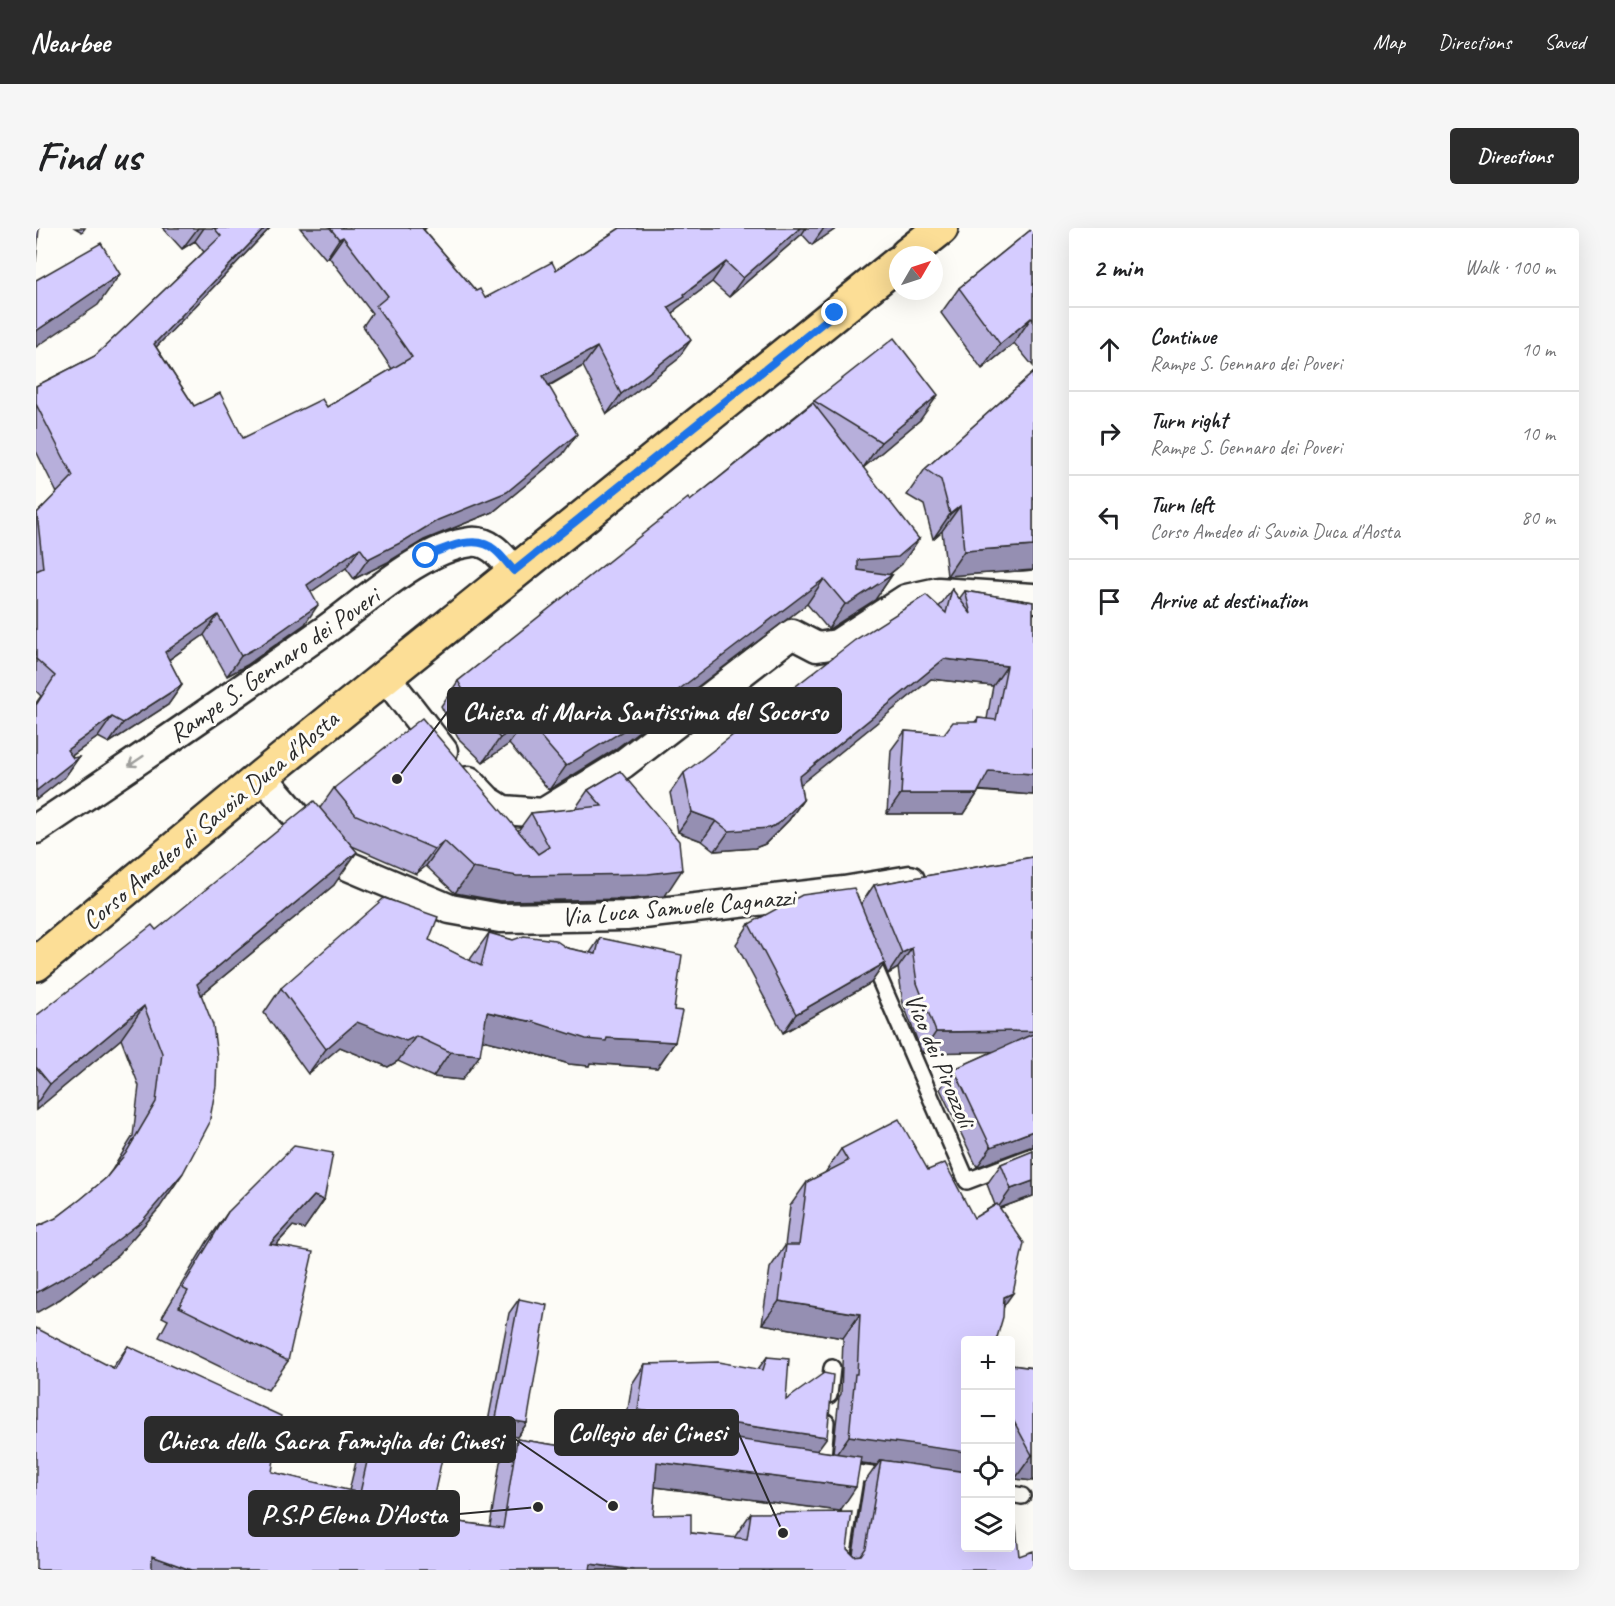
<!DOCTYPE html>
<html lang="en">
<head>
<meta charset="utf-8">
<style>
	:root { --surface:#fff; --page:#f6f6f6; --text:#202124; --muted:#757577; --line:#e0e0e0; --accent:#2b2b2b }
	body { margin:0; font-family:Caveat,sans-serif; background:var(--page); color:var(--text) }
	.controls { position:absolute; right:18px; bottom:18px; display:grid; overflow:hidden; border-radius:6px; box-shadow:0 6px 24px #0002 }
	.controls button { width:54px; height:54px; display:grid; place-items:center; padding:0; border:0; border-bottom:2px solid var(--line); background:var(--surface); color:var(--text); font:30px sans-serif }
	.compass { position:absolute; left:853px; top:18px; width:54px; height:54px; border-radius:50%; background:var(--surface); box-shadow:0 6px 24px #0002; rotate:51deg }
	.stop { position:absolute; width:18px; height:18px; margin:-14px; border:4px solid #1a73e8; border-radius:50%; background:#fff }
	.stop.end { background:#1a73e8; border-color:#fff; box-shadow:0 2px 6px #0008 }
	.list { margin:0; padding:0; list-style:none }
	h2 { display:flex; justify-content:space-between; align-items:center; height:78px; margin:0; padding:0 24px; font-size:26px }
	h2 small { font-size:20px; font-weight:400; color:var(--muted) }
	.list li { display:grid; grid-template-columns:39px 1fr auto; gap:18px; align-items:center; box-sizing:border-box; height:84px; padding:0 24px; border-top:2px solid var(--line) }
	.list b { display:block; font-size:22px; white-space:nowrap }
	.list p { margin:0; font-size:20px; white-space:nowrap; color:var(--muted) }
	.list em { font-size:20px; font-style:normal; color:var(--muted) }
	.icon { flex:none; width:33px; height:33px; fill:none; stroke:currentColor; stroke-width:2; stroke-linecap:round; stroke-linejoin:round }
	.map { position:relative; flex:none; width:997px; height:1342px; overflow:hidden; border-radius:6px }
	header { display:flex; align-items:center; gap:36px; box-sizing:border-box; height:84px; padding:0 30px; background:var(--accent); color:#fff }
	header strong { font-size:28px }
	nav { display:flex; gap:33px; margin-inline-start:auto; font-size:21px }
	.intro { display:flex; align-items:center; justify-content:space-between; box-sizing:border-box; height:144px; padding:0 36px }
	h1 { margin:0; font-size:42px }
	.button { padding:15px 27px; border-radius:6px; background:var(--accent); color:#fff; font-size:21px; font-weight:700 }
	main { display:flex; gap:36px; padding:0 36px }
	aside { flex:1; background:var(--surface); border-radius:6px; box-shadow:0 6px 24px #0002 }
	.map>svg:first-child { display:block }
	.lines { fill:none; stroke-linecap:round; stroke-linejoin:round }
	.lane-casing { stroke:#2b2b2b; stroke-width:20 }
	.street-casing { stroke:#2b2b2b; stroke-width:33 }
	.primary-casing { stroke:#2b2b2b; stroke-width:38 }
	.lane { stroke:#fdfcf7; stroke-width:15 }
	.street { stroke:#fdfcf7; stroke-width:28 }
	.primary { stroke:#fcde96; stroke-width:33 }
	.wall { fill:#b7afdb; stroke:#2b2b2b; stroke-width:1.5; fill-rule:evenodd }
	.shaded-wall { fill:#958fb2; stroke:#2b2b2b; stroke-width:1.5 }
	.building { fill:#d5ccff; stroke:#2b2b2b; stroke-width:1.5 }
	.oneway { stroke:#9e9e9b }
	.route { stroke:#1a73e8; stroke-width:8 }
	.labels { text-anchor:middle; dominant-baseline:central; stroke-width:6; stroke-linejoin:round; paint-order:stroke }
	.street-label { font-size:26px; fill:#2b2b2b; stroke:#fdfcf7 }
	.leader { fill:none; stroke:#2b2b2b; stroke-width:2 }
	.callout-dot { fill:#2b2b2b; stroke:#fdfcf7; stroke-width:2 }
	.callout { fill:#2b2b2b; stroke:#2b2b2b; stroke-width:2 }
	.callout-label { font-size:27px; text-anchor:middle; font-weight:bold; fill:#fff }
</style>
</head>
<body>
<header>
<strong>Nearbee</strong>
<nav><a>Map</a><a>Directions</a><a>Saved</a></nav>
</header>
<div class="intro"><h1>Find us</h1><a class="button">Directions</a></div>
<main>
<div class="map">
<svg width="997" height="1342" viewBox="0 0 997 1342">
	<rect width="100%" height="100%" fill="#fdfcf7"/>
	<filter id="ink" filterUnits="userSpaceOnUse"><feTurbulence type="fractalNoise" baseFrequency=".0167" numOctaves="2"/><feDisplacementMap in="SourceGraphic" scale="12" xChannelSelector="R" yChannelSelector="G"/><feConvolveMatrix kernelMatrix="1 2 1 2 8 2 1 2 1" color-interpolation-filters="sRGB"/></filter>
	<g filter="url(#ink)">
		<g class="lines">
			<g class="lane-casing">
				<g id="lane">
					<polyline points="834,729 931,953 997,928"/>
					<polyline points="793,1167 796,1140"/>
					<polyline points="558,1207 594,1212"/>
					<polyline points="786,1240 790,1194"/>
					<polyline points="805,1243 852,1249"/>
					<polyline points="975,1266 986,1268"/>
					<polyline points="804,1342 820,1245"/>
				</g>
			</g>
			<g class="street-casing">
				<g id="street">
					<polyline points="349,448 407,523"/>
					<polyline points="226,548 298,632 414,681 464,690 590,688 808,663 874,652"/>
					<polyline points="433,553 451,572 467,582 507,585 587,536 756,406 781,419 801,416 870,371 902,364 997,370"/>
					<path d="M 0,601 C 96,537 191,472 285,405 C 327,376 384,320 435,314 C 455,312 467,330 478,343"/>
				</g>
			</g>
			<g class="primary-casing">
				<g id="primary">
					<polyline points="871,27 905,0"/>
					<polyline points="0,736 226,548 862,35"/>
				</g>
			</g>
			<use href="#lane" class="lane"/>
			<use href="#street" class="street"/>
			<use href="#primary" class="primary"/>
		</g>
		<g class="wall">
			<polygon points="39,0 49,0 46,4"/>
			<polygon points="127,0 234,0 120,119 158,178 207,210 291,179 356,141 327,98 336,85 293,29 290,31 264,0 390,0 388,2 440,63 449,70 520,42 584,0 801,0 776,17 766,6 693,69 676,54 640,81 637,86 641,132 571,186 547,138 513,158 527,226 457,284 388,312 352,334 318,351 310,340 275,364 269,396 211,437 191,448 168,407 133,432 146,457 132,477 73,515 62,509 36,528 37,530 43,529 29,549 0,572 0,475 5,468 0,463 0,286 21,265 0,223 0,158 59,128 168,24 159,13 146,21"/>
			<polygon points="997,0 997,138 978,115 946,141 905,85 923,60"/>
			<polygon points="997,145 997,342 911,348 906,303 897,311 888,277 871,267 889,241"/>
			<polygon points="778,173 884,192 827,240 866,336 853,347 856,347 839,372 795,400 792,401 771,376 578,522 513,562 473,516 447,534 422,510 405,478 422,453 654,273"/>
			<polygon points="916,361 923,371 929,363 997,374 997,567 943,563 928,586 851,586 855,522 869,503 908,506 939,494 942,490 951,491 957,458 895,451 764,556 767,572 753,592 729,616 719,620 679,623 666,613 642,604 634,565 648,545 903,379"/>
			<polygon points="584,543 629,668 594,671 464,673 419,665 390,638 380,646 316,618 298,657 165,767 124,979 82,1027 24,1071 20,990 45,971 70,950 76,942 97,908 103,858 85,811 0,882 0,788 120,702 284,580 298,560 482,603 495,585 539,581 552,562"/>
			<polygon points="997,629 997,919 994,919 941,939 904,861 918,841 958,823 886,825 867,775 862,740 852,746 848,736 835,755 747,805 700,716 713,696 825,676 838,657"/>
			<polygon points="453,705 477,712 531,720 554,725 564,710 638,782 639,814 621,840 554,835 553,838 533,836 480,820 446,812 426,852 397,849 362,833 352,839 304,819 272,846 228,785 245,760 393,712 434,733 435,730"/>
			<path d="M 805,921 L 892,942 L 938,990 L 959,977 L 951,956 L 965,936 L 997,923 L 997,968 L 964,980 L 968,1079 L 930,1113 L 930,1320 L 983,1328 L 997,1342 L 0,1342 L 76,1140 L 92,1118 L 236,1244 L 313,1263 L 324,1217 L 340,1193 L 393,1290 L 454,1298 L 464,1234 L 481,1211 L 565,1224 L 577,1206 L 589,1200 L 596,1156 L 609,1136 L 722,1141 L 731,1129 L 750,1172 L 781,1223 L 797,1225 L 803,1169 L 805,1166 L 807,1110 L 726,1096 L 734,1040 L 749,1018 L 754,978 L 771,954 L 789,945 ZM 824,1235 L 841,1237 L 828,1255 L 817,1326 L 811,1321 L 715,1285 L 698,1310 L 655,1305 L 617,1287 L 619,1259 L 804,1283 Z"/>
			<polygon points="288,972 268,1001 257,998 240,1017 252,1133 232,1162 123,1109 132,1092 126,1089 171,1014 192,984"/>
			<polygon points="483,1071 491,1195 481,1209 450,1204 473,1085"/>
			<polygon points="975,1137 997,1140 997,1253 979,1251 975,1242"/>
		</g>
		<g class="shaded-wall">
			<polygon points="162,0 168,0 159,13 146,21"/>
			<polygon points="229,0 234,0 104,136 118,116"/>
			<polygon points="764,0 770,0 766,6 693,69 707,50"/>
			<polygon points="788,0 801,0 776,17"/>
			<polygon points="307,9 293,29 290,31 303,11"/>
			<polygon points="690,34 676,54 640,81 635,89 632,79"/>
			<polygon points="84,46 62,77 0,119 0,103"/>
			<polygon points="995,90 978,115 946,141 964,116"/>
			<polygon points="655,112 641,132 571,186 585,166"/>
			<polygon points="561,119 547,138 494,168 507,148"/>
			<polygon points="902,167 884,192 827,240 845,214"/>
			<polygon points="541,206 527,226 457,284 388,312 352,334 318,351 332,331"/>
			<polygon points="924,278 906,303 897,311 914,286"/>
			<polygon points="883,311 866,336 845,353 805,356 822,332"/>
			<polygon points="997,318 997,342 911,348 928,323"/>
			<polygon points="324,320 310,340 257,376 271,357"/>
			<polygon points="856,347 839,372 795,400 792,401 809,376"/>
			<polygon points="788,351 771,376 578,522 513,562 530,538"/>
			<polygon points="282,377 269,396 211,437 191,448 205,428"/>
			<polygon points="182,387 168,407 115,444 129,424"/>
			<polygon points="908,431 971,438 957,458 895,451 749,569 763,549"/>
			<polygon points="146,457 132,477 73,515 87,495"/>
			<polygon points="76,489 62,509 17,541 31,522"/>
			<polygon points="490,492 473,516 447,534 464,510"/>
			<polygon points="43,529 29,549 0,572 0,563"/>
			<polygon points="953,543 997,546 997,567 939,562"/>
			<polygon points="865,566 941,566 928,586 851,586"/>
			<polygon points="767,572 753,592 729,616 719,620 679,623 693,603"/>
			<polygon points="656,584 680,593 666,613 642,604"/>
			<polygon points="408,613 390,638 380,646 398,621"/>
			<polygon points="321,624 298,657 137,790 161,756"/>
			<polygon points="437,640 646,642 629,668 594,671 464,673 419,665"/>
			<polygon points="876,720 862,740 852,746 866,725"/>
			<polygon points="849,735 835,755 747,805 760,786"/>
			<polygon points="108,778 85,811 0,882 0,876 14,856"/>
			<polygon points="451,784 571,810 639,814 621,840 554,835 553,838 533,836 480,820 434,809"/>
			<polygon points="321,794 380,808 362,833 352,839 304,819 272,846 290,821"/>
			<polygon points="997,803 997,813 990,823 886,825 900,804"/>
			<polygon points="414,824 444,827 426,852 397,849"/>
			<polygon points="997,903 997,919 994,919 941,939 955,919"/>
			<polygon points="147,945 124,979 82,1027 24,1071 0,1085 0,1065"/>
			<polygon points="997,953 997,968 961,981 975,961"/>
			<polygon points="278,968 288,972 268,1001 257,998 214,1045 234,1016"/>
			<polygon points="977,1065 960,1089 968,1069"/>
			<polygon points="743,1073 824,1086 807,1110 726,1096"/>
			<polygon points="602,1182 791,1209 777,1228 589,1202"/>
			<polygon points="460,1190 491,1195 481,1209 450,1204"/>
			<polygon points="813,1208 930,1220 930,1245 845,1232 841,1237 797,1231"/>
			<polygon points="996,1227 997,1227 997,1253 979,1251"/>
			<polygon points="621,1234 820,1259 804,1283 604,1257"/>
			<polygon points="116,1328 155,1342 107,1342"/>
			<polygon points="555,1336 598,1342 550,1342"/>
		</g>
		<g class="building">
			<polygon points="0,0 3,0 0,34"/>
			<polygon points="178,0 229,0 118,116 158,178 184,165 207,210 286,171 291,179 376,129 340,78 352,68 307,9 303,11 294,0 386,0 440,63 444,61 449,70 516,34 520,42 584,0 764,0 707,50 690,34 648,66 649,69 632,79 655,112 585,166 561,119 507,148 541,206 471,264 402,292 366,314 332,331 324,320 271,357 282,377 225,417 205,428 182,387 129,424 146,457 87,495 76,489 31,522 37,530 43,529 0,563 0,477 19,448 0,431 0,343 7,340 1,285 37,248 0,176 0,158 59,128 185,8"/>
			<polygon points="997,0 997,92 995,90 964,116 923,60"/>
			<polygon points="65,15 84,46 0,103 0,52"/>
			<polygon points="858,110 902,167 845,214 778,173"/>
			<polygon points="997,145 997,318 928,323 924,278 914,286 905,252 889,241"/>
			<polygon points="777,175 883,311 862,329 822,332 822,342 856,347 812,376 809,376 788,351 595,498 530,538 490,492 464,510 440,485 422,453 652,270 654,273"/>
			<polygon points="916,361 935,386 929,363 997,374 997,546 953,543 941,566 865,566 869,503 908,506 917,494 941,494 942,490 960,492 971,438 908,431 763,549 767,572 742,596 733,600 693,603 680,593 656,584 648,545 819,412 890,367 910,385"/>
			<polygon points="386,490 502,626 513,619 495,585 566,578 552,562 584,543 643,613 646,642 612,646 481,648 437,640 408,613 398,621 320,587 298,560"/>
			<polygon points="278,573 321,624 161,756 177,797 181,829 180,858 173,896 147,945 106,993 48,1038 0,1065 0,999 20,990 45,971 70,950 90,925 120,874 126,825 108,778 14,856 0,839 0,788 116,697 120,702"/>
			<polygon points="997,629 997,803 900,804 881,755 876,720 866,725 838,657"/>
			<polygon points="818,660 849,735 760,786 713,696 766,667"/>
			<polygon points="348,670 402,689 393,712 445,738 453,705 477,712 488,708 519,712 531,720 560,726 564,710 646,727 638,782 646,783 639,814 571,810 570,813 550,811 498,794 451,784 444,827 414,824 380,808 370,813 321,794 290,821 245,760"/>
			<polygon points="997,806 997,903 955,919 918,841"/>
			<polygon points="863,891 892,942 909,935 938,990 961,976 988,1015 977,1065 968,1069 967,1089 960,1113 930,1113 930,1224 813,1208 819,1146 821,1146 824,1086 743,1073 750,1017 763,1017 771,954 812,933 805,921"/>
			<polygon points="258,918 297,925 288,972 278,968 234,1016 277,1024 252,1133 143,1079 152,1063 146,1060 192,984"/>
			<polygon points="997,923 997,953 975,961 965,936"/>
			<polygon points="483,1071 511,1077 491,1195 460,1190"/>
			<polygon points="0,1100 79,1141 92,1118 245,1188 236,1244 324,1265 340,1193 412,1203 393,1290 467,1300 481,1211 569,1225 577,1206 597,1196 825,1229 820,1259 621,1234 617,1287 655,1286 655,1305 711,1311 715,1285 816,1284 811,1321 818,1328 825,1327 830,1320 845,1232 930,1244 930,1320 975,1320 975,1298 980,1298 983,1328 997,1323 997,1342 598,1342 555,1336 554,1342 155,1342 116,1328 116,1342 0,1342"/>
			<polygon points="731,1129 753,1131 750,1172 788,1145 797,1147 791,1209 602,1182 609,1136 682,1134 727,1142"/>
			<polygon points="975,1137 997,1140 997,1227 996,1227 975,1188"/>
		</g>
		<defs><path id="oneway-shaft" d="M-6 0H5M1.5-3L5.5 0L1.5 3" fill="none" stroke-width="1.6" stroke-linecap="round" stroke-linejoin="round" transform="scale(1.5)"/></defs>
		<use class="oneway" href="#oneway-shaft" transform="translate(100 533) rotate(146)"/>
	</g>
	<g class="lines" filter="url(#ink)">
		<path class="route" d="M 390,328 C 409,320 441,305 459,322 C 466,328 472,336 478,343 L 799,85"/>
	</g>
	<g class="labels">
		<g class="street-label">
			<text transform="translate(238 437) rotate(-35)">Rampe S. Gennaro dei Poveri</text>
			<text transform="translate(174 592) rotate(-40)">Corso Amedeo di Savoia Duca d'Aosta</text>
			<text transform="translate(642 679) rotate(-5)">Via Luca Samuele Cagnazzi</text>
			<text transform="translate(904 832) rotate(67)">Vico dei Pirozzoli</text>
		</g>
	</g>
	<path class="leader" d="M361 551L412 483M747 1305L702 1204M577 1278L479 1211M502 1279L423 1286"/>
	<g class="callout-dot">
		<circle cx="361" cy="551" r="6"/>
		<circle cx="747" cy="1305" r="6"/>
		<circle cx="577" cy="1278" r="6"/>
		<circle cx="502" cy="1279" r="6"/>
	</g>
	<g class="callout">
		<rect x="412" y="460" width="393" height="45" rx="6"/>
		<rect x="519" y="1182" width="183" height="45" rx="6"/>
		<rect x="109" y="1189" width="370" height="45" rx="6"/>
		<rect x="213" y="1263" width="210" height="45" rx="6"/>
	</g>
	<g class="callout-label">
		<text x="609" y="492">Chiesa di Maria Santissima del Socorso</text>
		<text x="611" y="1213">Collegio dei Cinesi</text>
		<text x="294" y="1221">Chiesa della Sacra Famiglia dei Cinesi</text>
		<text x="318" y="1295">P.S.P Elena D'Aosta</text>
	</g>
</svg>
<div class="controls">
<button>+</button>
<button>−</button>
<button><svg class="icon" aria-label="locate" viewBox="0 0 24 24"><circle cx="12" cy="12" r="6"/><path d="M12 2v4M12 18v4M2 12h4M18 12h4"/></svg></button>
<button><svg class="icon" aria-label="layers" viewBox="0 0 24 24"><path d="M12 4l9 5-9 5-9-5zM3 14l9 5 9-5"/></svg></button>
</div>
<svg class="compass" viewBox="-18 -18 36 36"><path d="M0-13l5 13h-10z" fill="#e53935"/><path d="M0 13l5-13h-10z" fill="#757577"/></svg>
<div class="stop" style="left:390px;top:328px"></div>
<div class="stop end" style="left:799px;top:85px"></div>
</div>
<aside>
<h2>2 min<small>Walk · 100 m</small></h2>
<ul class="list">
<li><svg class="icon" aria-label="ahead" viewBox="0 0 24 24"><path d="M12 20V5M6 11l6-6 6 6"/></svg><div><b>Continue</b><p>Rampe S. Gennaro dei Poveri</p></div><em>10 m</em></li>
<li><svg class="icon" aria-label="right" viewBox="0 0 24 24"><path d="M7 20v-9h11M14 6l5 5-5 5"/></svg><div><b>Turn right</b><p>Rampe S. Gennaro dei Poveri</p></div><em>10 m</em></li>
<li><svg class="icon" aria-label="left" viewBox="0 0 24 24"><path d="M17 20v-9H6M10 6l-5 5 5 5"/></svg><div><b>Turn left</b><p>Corso Amedeo di Savoia Duca d'Aosta</p></div><em>80 m</em></li>
<li><svg class="icon" aria-label="arrive" viewBox="0 0 24 24"><path d="M6 21V4h12l-3 4 3 4H6"/></svg><div><b>Arrive at destination</b></div></li>
</ul>
</aside>
</main>
</body>
</html>
